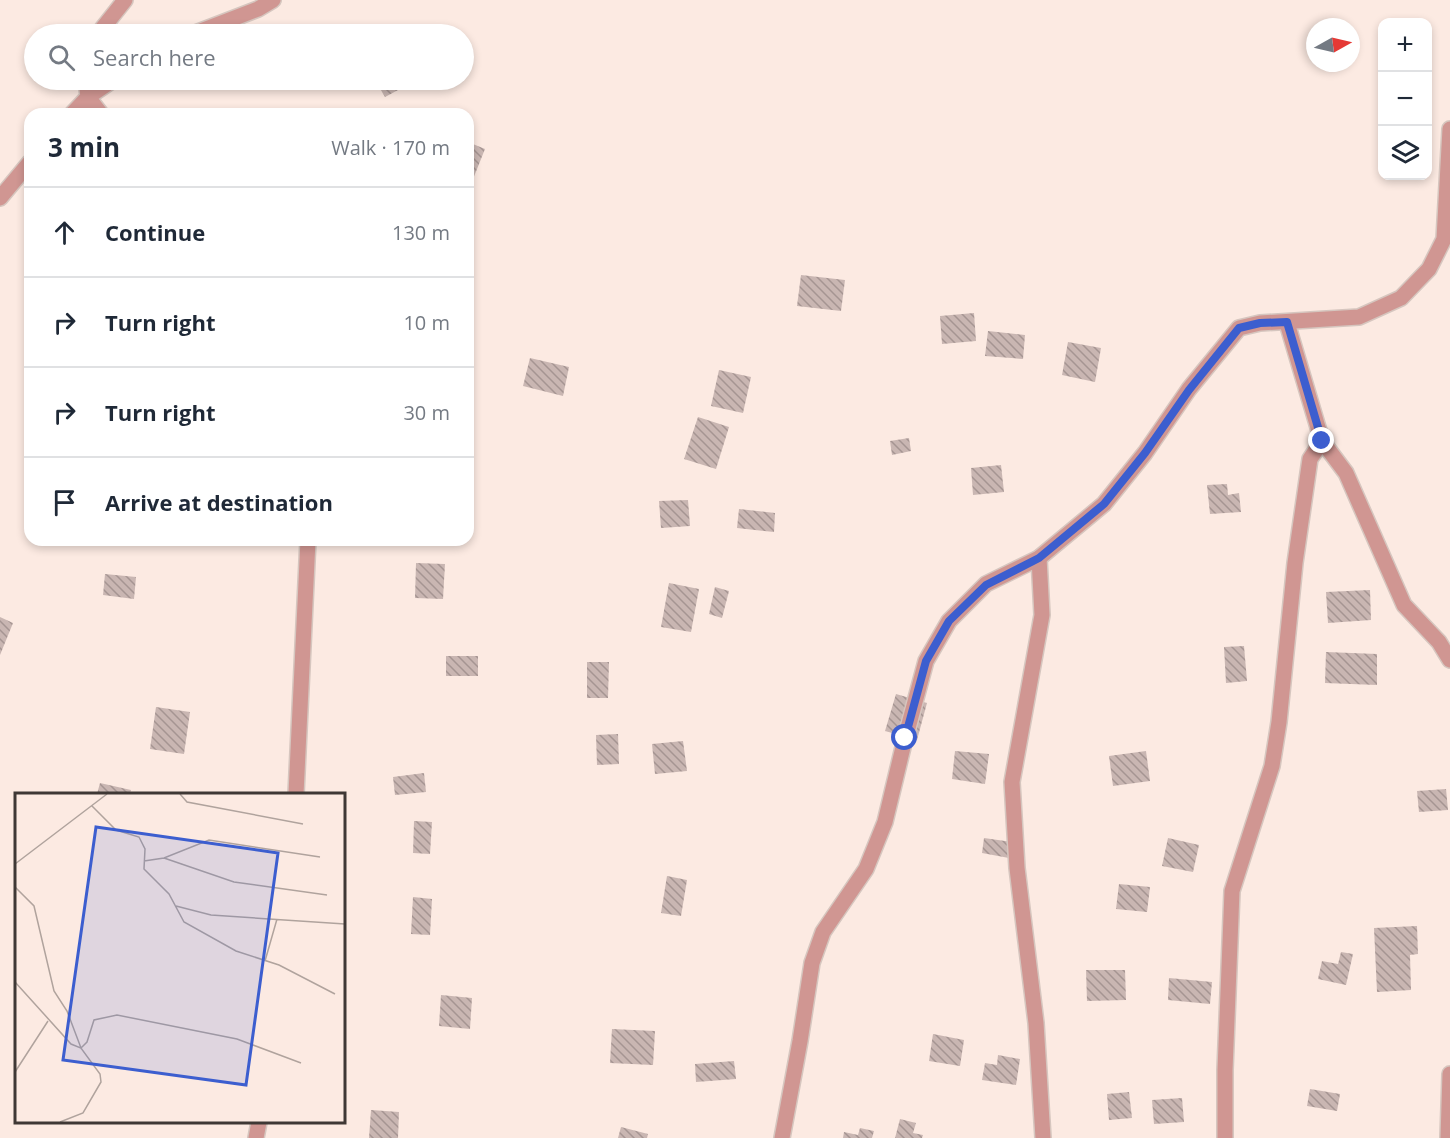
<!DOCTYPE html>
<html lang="en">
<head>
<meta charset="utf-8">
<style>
	:root { --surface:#fff; --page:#f6f6f7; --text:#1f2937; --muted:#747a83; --line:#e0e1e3 }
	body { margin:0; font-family:"Open Sans",sans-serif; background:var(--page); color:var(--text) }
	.controls { position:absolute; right:18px; top:18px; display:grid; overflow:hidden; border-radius:12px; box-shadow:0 3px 9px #0003 }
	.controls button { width:54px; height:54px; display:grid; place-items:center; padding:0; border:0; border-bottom:2px solid var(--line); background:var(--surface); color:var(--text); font:30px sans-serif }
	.compass { position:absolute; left:1306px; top:18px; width:54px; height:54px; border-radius:50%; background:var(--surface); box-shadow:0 3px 9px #0003; rotate:82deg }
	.stop { position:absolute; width:18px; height:18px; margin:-14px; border:4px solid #3c5ecf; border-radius:50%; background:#fff }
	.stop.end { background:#3c5ecf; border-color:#fff; box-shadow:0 2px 6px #0008 }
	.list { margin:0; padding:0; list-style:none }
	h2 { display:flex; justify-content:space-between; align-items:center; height:78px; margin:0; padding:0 24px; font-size:26px }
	h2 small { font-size:20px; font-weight:400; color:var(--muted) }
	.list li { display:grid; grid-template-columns:39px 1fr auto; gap:18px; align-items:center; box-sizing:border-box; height:90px; padding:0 24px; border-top:2px solid var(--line) }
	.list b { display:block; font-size:22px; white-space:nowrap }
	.list em { font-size:20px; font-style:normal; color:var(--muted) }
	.icon { flex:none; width:33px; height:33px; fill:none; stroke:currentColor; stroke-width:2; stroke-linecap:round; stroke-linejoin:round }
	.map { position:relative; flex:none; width:1450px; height:1138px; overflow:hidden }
	.search { position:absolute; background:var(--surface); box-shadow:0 3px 9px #0003; left:24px; top:24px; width:450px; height:66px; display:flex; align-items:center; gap:15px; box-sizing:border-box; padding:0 21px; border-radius:33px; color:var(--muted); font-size:22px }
	.panel { position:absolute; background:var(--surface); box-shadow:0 3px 9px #0003; left:24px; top:108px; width:450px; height:438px; border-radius:18px }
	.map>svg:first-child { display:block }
	.building { fill:url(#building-back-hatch) }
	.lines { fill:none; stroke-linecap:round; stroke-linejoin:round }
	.street-casing { stroke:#d6c6bf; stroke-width:18 }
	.street { stroke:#d09692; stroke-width:15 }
	.route { stroke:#3c5ecf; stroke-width:8 }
	.inset-road { fill:none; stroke:#b0a39d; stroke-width:1.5 }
	.view { fill:#3c5ecf; fill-opacity:0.15; stroke:#3c5ecf; stroke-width:3 }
	.inset-edge { fill:none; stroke:#3f3835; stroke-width:3 }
</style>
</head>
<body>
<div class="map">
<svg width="1450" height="1138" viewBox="0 0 1450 1138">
	<defs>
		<pattern id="building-back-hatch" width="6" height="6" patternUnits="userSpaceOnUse" patternTransform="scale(1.5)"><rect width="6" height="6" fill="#c9b6b2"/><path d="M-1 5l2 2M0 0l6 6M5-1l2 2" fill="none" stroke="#a59592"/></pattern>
	</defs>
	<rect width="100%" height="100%" fill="#fceae2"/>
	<g class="building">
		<polygon points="375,80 411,80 413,82 385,97"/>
		<polygon points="468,142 485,149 473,179 468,178"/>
		<polygon points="801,275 845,280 841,311 797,306"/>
		<polygon points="974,313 976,341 942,344 940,316"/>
		<polygon points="988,331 1025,335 1023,359 985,356"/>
		<polygon points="1068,342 1101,348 1095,382 1062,375"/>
		<polygon points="530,358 569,367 563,396 523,386"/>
		<polygon points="719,370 751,377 743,413 711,406"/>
		<polygon points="698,417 729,427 716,469 684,459"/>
		<polygon points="909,438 911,451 892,455 890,441"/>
		<polygon points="1001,465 1004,492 973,495 971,468"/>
		<polygon points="1227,484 1228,495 1239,493 1241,512 1210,514 1207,485"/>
		<polygon points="688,500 690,526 661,528 659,501"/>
		<polygon points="739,509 775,513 774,532 737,528"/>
		<polygon points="416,563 445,564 443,599 415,598"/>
		<polygon points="105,574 136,577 134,599 103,595"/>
		<polygon points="669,583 699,589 691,632 661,627"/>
		<polygon points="715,587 729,591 722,618 709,614"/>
		<polygon points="1370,590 1371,620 1328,623 1326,592"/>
		<polygon points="0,617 13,623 0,655"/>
		<polygon points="1244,646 1247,681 1226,683 1224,647"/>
		<polygon points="1326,652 1377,654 1377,685 1325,683"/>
		<rect x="446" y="656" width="32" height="20"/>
		<polygon points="587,662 609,662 608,698 587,698"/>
		<polygon points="896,694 927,703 917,740 885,731"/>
		<polygon points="156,707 190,712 184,754 150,749"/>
		<polygon points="618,734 619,764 597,765 596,735"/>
		<polygon points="683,741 687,771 655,774 652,744"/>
		<polygon points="955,751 989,754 985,784 952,779"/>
		<polygon points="1146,751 1150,781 1113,786 1109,756"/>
		<polygon points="424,773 426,792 395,795 393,777"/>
		<polygon points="100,783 131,790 130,794 97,794"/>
		<polygon points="1446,789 1448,810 1419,812 1417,791"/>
		<polygon points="414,821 432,822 430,854 413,853"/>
		<polygon points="984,838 1012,842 1009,858 982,853"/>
		<polygon points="1168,838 1199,845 1193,872 1162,866"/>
		<polygon points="667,876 687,880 681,916 661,913"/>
		<polygon points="1119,884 1150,887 1147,912 1116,909"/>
		<polygon points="413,897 432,899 430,935 411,934"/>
		<polygon points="1417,926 1418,954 1410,955 1411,990 1377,992 1374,928"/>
		<polygon points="1341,952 1353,954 1346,985 1318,979 1322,961 1338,964"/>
		<polygon points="1086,970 1125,970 1126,1000 1087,1001"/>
		<polygon points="1169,978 1212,982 1210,1004 1168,1000"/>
		<polygon points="441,995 472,998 470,1029 439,1026"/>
		<polygon points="612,1029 655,1031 653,1065 610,1063"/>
		<polygon points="933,1034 964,1040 960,1066 929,1061"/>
		<polygon points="998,1055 1020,1059 1016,1085 982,1080 985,1063 997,1065"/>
		<polygon points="734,1061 736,1079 696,1082 695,1064"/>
		<polygon points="1310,1089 1340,1094 1337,1111 1307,1106"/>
		<polygon points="1129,1092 1132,1118 1109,1120 1107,1094"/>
		<polygon points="1182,1098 1184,1122 1154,1124 1152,1100"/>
		<polygon points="371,1110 399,1112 398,1138 369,1138"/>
		<polygon points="900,1119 916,1123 913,1133 923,1135 922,1138 895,1138"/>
		<polygon points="621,1127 648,1134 647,1138 618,1138"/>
		<polygon points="860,1128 874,1131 872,1138 843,1138 844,1132 858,1135"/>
	</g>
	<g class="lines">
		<g class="street-casing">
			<g id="street">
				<polyline points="98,34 125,0"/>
				<polyline points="193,34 258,9 273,0"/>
				<polyline points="72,114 88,97 86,80"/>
				<polyline points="101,114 88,97 113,80"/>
				<polyline points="0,198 30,162"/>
				<polyline points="1287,323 1322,441 1346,473 1404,605 1439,642 1450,660"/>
				<polyline points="1039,558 1042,615 1012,782 1017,868 1036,1023 1043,1138"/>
				<polyline points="296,794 308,540"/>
				<polyline points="256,1138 259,1122"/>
				<polyline points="782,1138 800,1041 812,963 823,932 866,869 885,822 905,739 926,661 949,621 986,584 1039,558 1104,504 1145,453 1189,389 1239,328 1260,323 1359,317 1401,298 1429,269 1444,239 1450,129"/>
				<polyline points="1225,1138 1225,1070 1232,891 1272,766 1279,722 1295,563 1310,459 1322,441"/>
				<polyline points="1448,1138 1450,1074"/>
			</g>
		</g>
		<use href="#street" class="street"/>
	</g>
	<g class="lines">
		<polyline class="route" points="905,738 926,661 949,621 986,585 1039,558 1104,504 1145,453 1189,390 1239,328 1260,323 1287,322 1322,441"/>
	</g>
	<g transform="translate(15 793)">
		<rect width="330" height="330" fill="#fceae2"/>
		<path class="inset-road" d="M 165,1 L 172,9 L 288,31M 77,13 L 101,37 L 124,44 L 130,56 L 129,76 L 154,101 L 169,129 L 221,158 L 264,172 L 320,201M 149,65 L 219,89 L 312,102M 129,68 L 149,65 L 194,47 L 305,64M 0,71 L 92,1M 0,94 L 19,113 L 39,198 L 52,218 L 66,255 L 72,249 L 79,227 L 102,222 L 222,246 L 286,270M 161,113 L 196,122 L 330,131M 250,168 L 262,126M 0,189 L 56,251 L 66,255 L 85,281 L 86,289 L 68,320 L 45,329M 0,279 L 33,228"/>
		<path class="view" d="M 81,34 L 263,60 L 231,292 L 48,267 Z"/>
		<rect width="330" height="330" class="inset-edge"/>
	</g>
</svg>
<div class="controls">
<button>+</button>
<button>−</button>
<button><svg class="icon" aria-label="layers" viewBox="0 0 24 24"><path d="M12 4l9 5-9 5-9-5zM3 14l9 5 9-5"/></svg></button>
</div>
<svg class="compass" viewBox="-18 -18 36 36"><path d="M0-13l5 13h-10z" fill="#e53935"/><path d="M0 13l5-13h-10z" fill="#747a83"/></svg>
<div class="stop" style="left:905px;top:738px"></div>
<div class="stop end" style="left:1322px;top:441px"></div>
<div class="search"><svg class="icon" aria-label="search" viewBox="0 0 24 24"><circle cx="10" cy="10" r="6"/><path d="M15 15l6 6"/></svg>Search here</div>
<section class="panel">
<h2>3 min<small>Walk · 170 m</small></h2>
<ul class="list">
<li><svg class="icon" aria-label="ahead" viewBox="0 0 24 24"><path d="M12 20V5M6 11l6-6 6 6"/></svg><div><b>Continue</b></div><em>130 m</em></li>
<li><svg class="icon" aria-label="right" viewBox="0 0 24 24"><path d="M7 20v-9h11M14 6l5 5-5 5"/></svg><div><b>Turn right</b></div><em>10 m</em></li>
<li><svg class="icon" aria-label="right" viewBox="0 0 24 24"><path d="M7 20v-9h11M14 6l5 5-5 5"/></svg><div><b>Turn right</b></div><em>30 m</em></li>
<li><svg class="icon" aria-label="arrive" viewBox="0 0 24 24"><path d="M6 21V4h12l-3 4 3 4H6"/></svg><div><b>Arrive at destination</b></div></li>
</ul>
</section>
</div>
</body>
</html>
